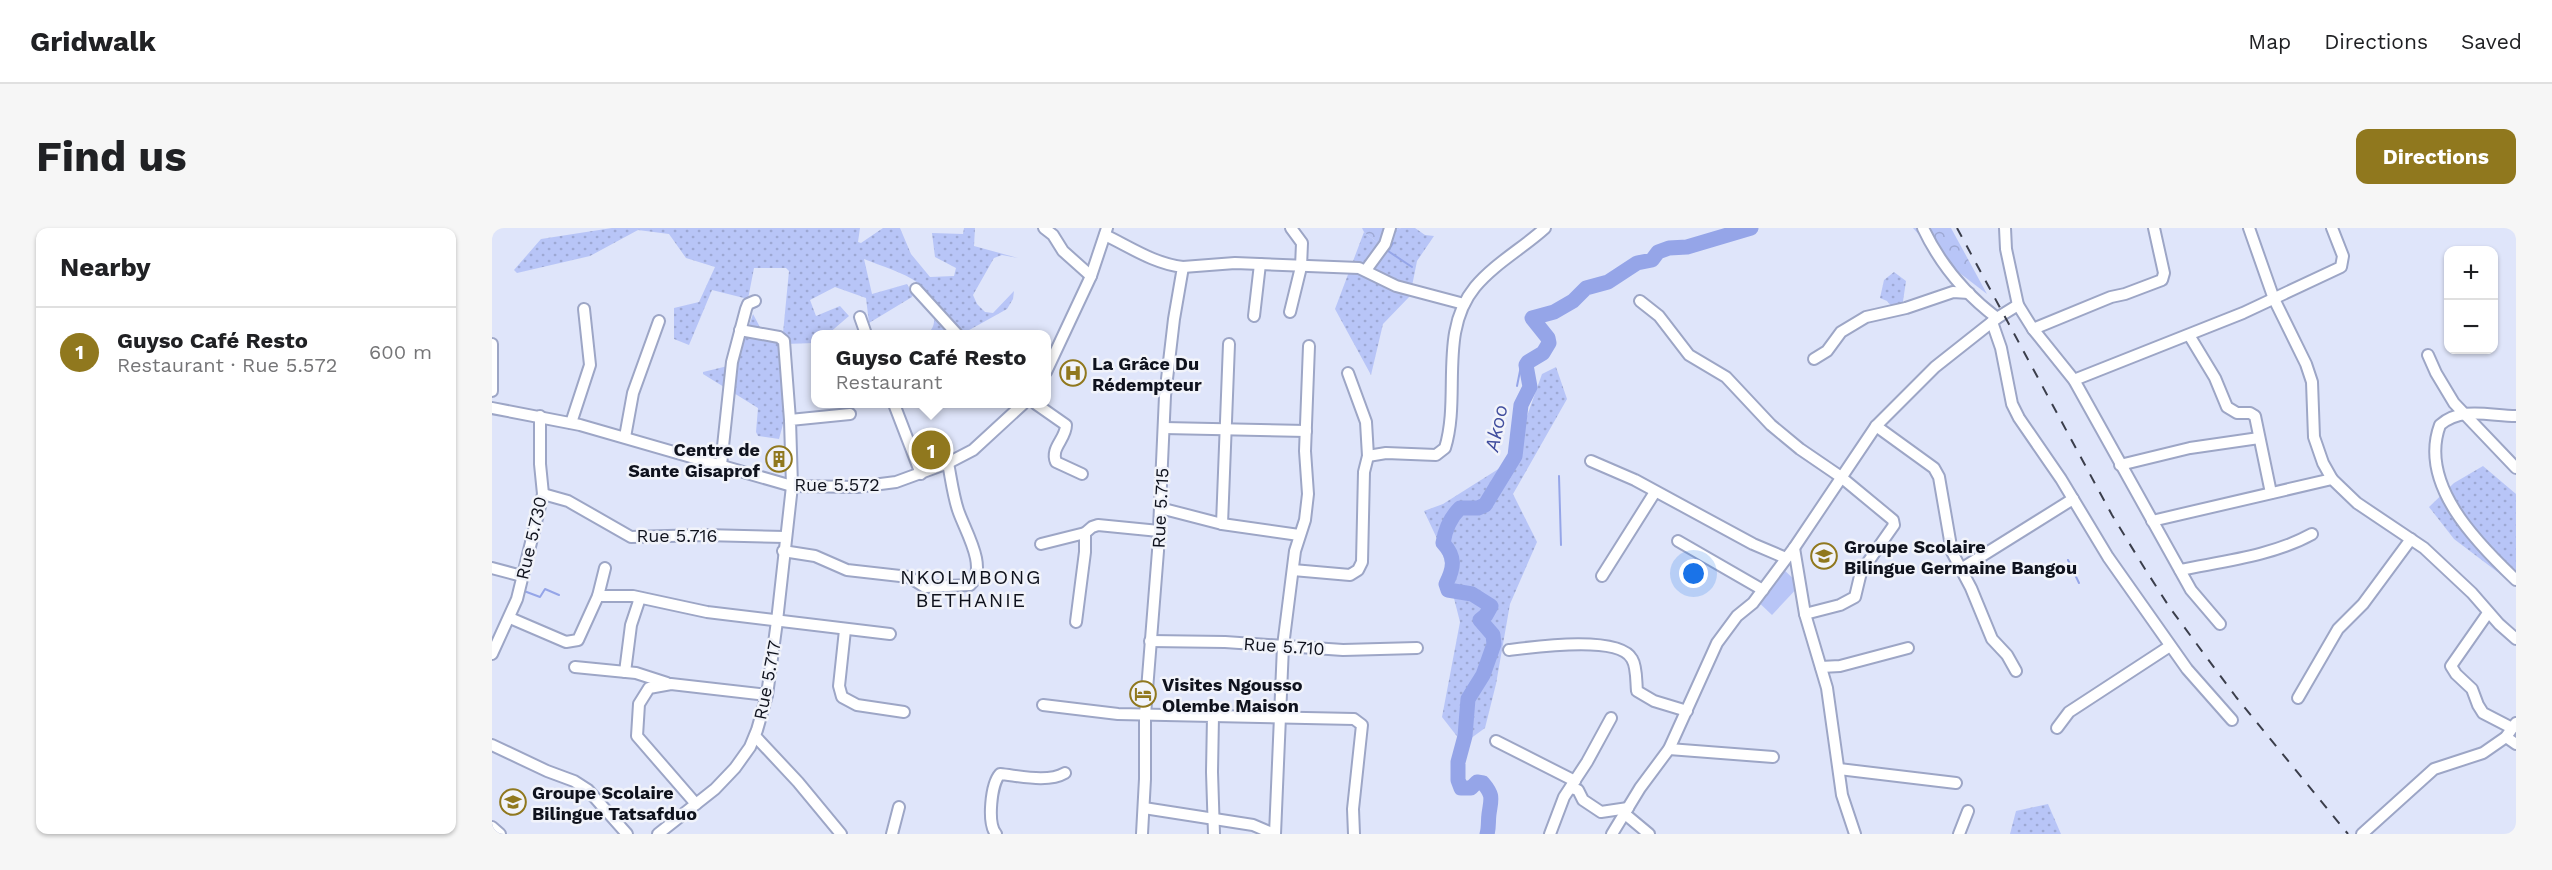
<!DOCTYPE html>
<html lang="en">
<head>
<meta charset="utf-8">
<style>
	:root { --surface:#fff; --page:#f6f6f6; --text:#202124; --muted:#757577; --line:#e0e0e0; --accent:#90781e }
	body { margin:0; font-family:"Work Sans",sans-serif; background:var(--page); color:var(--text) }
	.controls { position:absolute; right:18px; top:18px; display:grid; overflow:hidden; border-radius:12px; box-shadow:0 2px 4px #0004 }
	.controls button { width:54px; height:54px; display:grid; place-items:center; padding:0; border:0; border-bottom:2px solid var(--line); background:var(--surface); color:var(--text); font:30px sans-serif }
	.you { position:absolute; left:1202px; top:346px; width:21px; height:21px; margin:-15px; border:4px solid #fff; border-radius:50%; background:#1a73e8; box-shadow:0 0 0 9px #1a73e833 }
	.badge { display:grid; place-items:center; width:39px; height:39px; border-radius:50%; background:var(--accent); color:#fff; font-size:20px; font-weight:700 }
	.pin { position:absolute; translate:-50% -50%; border:3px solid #fff; box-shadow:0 2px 6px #0006 }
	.popup { position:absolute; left:319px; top:102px; width:240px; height:78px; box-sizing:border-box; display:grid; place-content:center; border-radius:12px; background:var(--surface); filter:drop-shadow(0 2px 4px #0005); font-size:20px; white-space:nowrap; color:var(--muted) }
	.popup b { font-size:22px; color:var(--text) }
	.popup::after { content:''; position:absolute; left:50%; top:100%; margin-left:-12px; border:12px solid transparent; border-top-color:var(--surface) }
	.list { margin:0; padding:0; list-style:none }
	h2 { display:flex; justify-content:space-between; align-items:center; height:78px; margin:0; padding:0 24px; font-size:26px }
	h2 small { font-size:20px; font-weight:400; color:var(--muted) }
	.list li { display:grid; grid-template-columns:39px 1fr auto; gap:18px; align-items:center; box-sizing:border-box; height:90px; padding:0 24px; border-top:2px solid var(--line) }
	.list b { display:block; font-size:22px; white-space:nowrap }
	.list p { margin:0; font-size:20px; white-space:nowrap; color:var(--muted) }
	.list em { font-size:20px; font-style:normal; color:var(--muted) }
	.map { position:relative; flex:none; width:2024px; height:606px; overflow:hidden; border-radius:12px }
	header { display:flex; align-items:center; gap:36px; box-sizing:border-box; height:84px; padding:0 30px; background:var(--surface); border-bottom:2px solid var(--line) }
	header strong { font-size:28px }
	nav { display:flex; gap:33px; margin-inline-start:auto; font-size:21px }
	.intro { display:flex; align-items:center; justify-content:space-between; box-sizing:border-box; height:144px; padding:0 36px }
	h1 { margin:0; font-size:42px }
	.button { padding:15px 27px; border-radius:12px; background:var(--accent); color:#fff; font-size:21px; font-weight:700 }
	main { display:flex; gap:36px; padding:0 36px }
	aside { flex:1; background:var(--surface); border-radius:12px; box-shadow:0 2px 4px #0004 }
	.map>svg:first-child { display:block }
	.green { fill:url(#green-dots) }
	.forest { fill:url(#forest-crowns) }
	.pitch { fill:#b8c5f7 }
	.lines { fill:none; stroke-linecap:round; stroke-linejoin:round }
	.stream { stroke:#95a5e8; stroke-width:2 }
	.river { stroke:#95a5e8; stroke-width:15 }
	.minor-casing { stroke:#9da6c6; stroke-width:14 }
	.minor { stroke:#fff; stroke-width:10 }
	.rail { stroke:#3b3e4b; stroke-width:2; stroke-dasharray:10 10; stroke-linecap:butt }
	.labels { text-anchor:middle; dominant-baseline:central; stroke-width:5; stroke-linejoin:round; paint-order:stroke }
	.poi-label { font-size:18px; font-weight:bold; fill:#0f121d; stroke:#f1f3fa; text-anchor:start }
	.street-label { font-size:18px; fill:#0f121d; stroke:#f1f3fa }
	.water-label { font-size:20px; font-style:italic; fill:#414e9e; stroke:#f1f3fa }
	.neighbourhood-label { font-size:20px; letter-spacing:1.5px; fill:#0f121d; stroke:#f1f3fa }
</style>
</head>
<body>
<header>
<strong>Gridwalk</strong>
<nav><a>Map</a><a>Directions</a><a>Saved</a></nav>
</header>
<div class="intro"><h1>Find us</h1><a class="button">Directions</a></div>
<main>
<aside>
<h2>Nearby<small></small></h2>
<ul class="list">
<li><span class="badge">1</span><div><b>Guyso Café Resto</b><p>Restaurant · Rue 5.572</p></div><em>600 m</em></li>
</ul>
</aside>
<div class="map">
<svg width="2024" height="606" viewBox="0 0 2024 606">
	<defs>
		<pattern id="green-dots" width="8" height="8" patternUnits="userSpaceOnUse" patternTransform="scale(1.5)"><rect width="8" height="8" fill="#b8c5f7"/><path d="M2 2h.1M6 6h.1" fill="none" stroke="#9da8d3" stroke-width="1.8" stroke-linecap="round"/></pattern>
		<pattern id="forest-crowns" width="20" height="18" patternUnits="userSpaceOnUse" patternTransform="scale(1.5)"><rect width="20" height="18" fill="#b8c5f7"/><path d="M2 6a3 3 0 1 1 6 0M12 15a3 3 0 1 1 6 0" fill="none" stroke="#9da8d3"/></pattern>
	</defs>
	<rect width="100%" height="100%" fill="#dfe5fa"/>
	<g class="green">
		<path d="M 120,0 L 368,0 L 366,14 L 369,15 L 391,0 L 408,0 L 419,26 L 438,49 L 462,48 L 464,40 L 443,29 L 440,5 L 471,6 L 472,0 L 483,0 L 482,18 L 526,30 L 510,27 L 502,30 L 481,67 L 485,76 L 493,84 L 501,85 L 522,63 L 521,71 L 515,81 L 470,106 L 425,106 L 439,102 C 448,90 437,63 426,55 C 411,44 389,38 372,31 L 380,66 L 415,56 L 421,66 L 420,69 L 377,95 L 374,70 L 343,59 L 318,72 L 324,88 L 348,78 L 357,88 L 336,106 L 324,106 L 323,115 L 293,116 L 296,178 L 287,211 L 266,208 L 264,204 L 266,180 L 211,146 L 211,144 L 244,136 L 261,86 L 270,103 L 291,105 L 297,43 L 294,40 L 262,40 L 256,71 L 220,62 L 197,117 L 182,111 L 182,80 L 207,74 L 223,39 L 194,30 L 177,6 L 146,2 L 98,28 L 25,45 L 22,42 L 49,11 Z"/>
		<polygon points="909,0 923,0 933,7 942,8 925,33 918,68 891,96 879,147 843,81 872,4 886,15 889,9"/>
		<polygon points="1402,44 1414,53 1410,80 1402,81 1395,73 1388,70 1392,52"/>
		<polygon points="1064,139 1075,171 1021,266 1045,314 1018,376 1004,456 993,500 971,516 950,489 968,394 949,319 932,283 951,276 1019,233 1050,146"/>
		<polygon points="1991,238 2024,266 2024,358 1962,311 1937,279 1962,255"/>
		<polygon points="1556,576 1569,606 1518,606 1524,583"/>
	</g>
	<g class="forest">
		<polygon points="870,0 909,0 889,9 886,15 872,4"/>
		<polygon points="1421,0 1459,0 1495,66 1448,30"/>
	</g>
	<polygon class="pitch" points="1289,339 1308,357 1280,387 1261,369"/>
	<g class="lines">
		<g class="stream">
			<polyline points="901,15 896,23 920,39"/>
			<polyline points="1025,158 1029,138 1034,137"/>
			<polyline points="1067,248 1069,317"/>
			<polyline points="1576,332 1587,355"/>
			<polyline points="32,363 48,369 53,361 67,367"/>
		</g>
		<path class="river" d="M 995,606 C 997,600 996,593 997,586 C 999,571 1002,568 991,555 L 985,554 L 979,560 L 969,560 L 966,552 L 966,534 L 973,508 L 976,471 L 991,447 L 1002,416 L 1001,407 L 988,392 L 994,387 L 999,378 L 980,366 L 956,362 L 954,356 C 962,340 964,329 951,315 C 953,302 959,289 968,280 L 986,280 L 993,277 L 1023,228 L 1029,177 L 1038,159 L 1034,137 L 1036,134 L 1051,125 L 1057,115 L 1056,110 L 1040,90 L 1062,84 L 1081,73 L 1094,60 L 1116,54 L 1145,35 L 1160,32 L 1166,24 L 1177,20 L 1195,19 L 1259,0"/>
		<g class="minor-casing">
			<g id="minor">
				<polyline points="552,0 561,7 571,23 599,48"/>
				<path d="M 1431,0 C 1448,36 1473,66 1505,90"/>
				<polyline points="1513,0 1514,21 1526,77 1541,101 1582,152 1699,362 1728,396"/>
				<polyline points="1757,0 1782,71 1814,136 1820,154 1822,209 1831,235 1840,251"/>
				<path d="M 613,7 C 638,19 663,36 691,39 L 682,91 L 673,168 L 666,323 L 653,487 L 653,551 L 650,606"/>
				<polyline points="691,39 743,35 867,40 904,58 972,76"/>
				<polyline points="874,42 893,16 898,0"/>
				<polyline points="424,61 465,106"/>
				<polyline points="1148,73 1167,88 1197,127 1234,149 1279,197 1308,221 1349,249 1401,292 1402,297 1369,344 1363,369 1348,377 1313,386"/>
				<polyline points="798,84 809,39 810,15 799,0"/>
				<polyline points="762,88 768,36"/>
				<polyline points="368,89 374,106"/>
				<polyline points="1500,94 1509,120 1520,176 1527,190 1569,251 1616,329 1695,441 1740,492"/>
				<polyline points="1541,101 1619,69 1633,66 1670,52 1672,45 1662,0"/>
				<polyline points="248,102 287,109 292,113 298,192"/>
				<polyline points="1697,107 1723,150 1735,179 1745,185 1758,185 1763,188 1779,265"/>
				<polyline points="0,116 0,163"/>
				<polyline points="1936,127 1944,145 1962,175 2024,240"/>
				<polyline points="1322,131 1335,123 1349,104 1374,89 1414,80 1461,64 1477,65"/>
				<polyline points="554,144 599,48 615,0"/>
				<polyline points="856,145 874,194 876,228"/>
				<polyline points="1582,152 1751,85 1849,39 1851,28 1840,0"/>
				<polyline points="402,176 429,246"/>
				<path d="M 544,176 L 574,197 C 574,211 558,220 564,234 L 590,246"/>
				<polyline points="0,180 88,197 300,258 365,259 404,254 456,235 481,222 531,176"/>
				<path d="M 2024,188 C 1998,188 1970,178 1948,197 C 1926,256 1985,315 2024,352"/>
				<polyline points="79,195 98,137 92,81"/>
				<polyline points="1384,198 1442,240 1447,249 1460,324 1479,360 1500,411 1515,427 1524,443"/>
				<polyline points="672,200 814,203"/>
				<polyline points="133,209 141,165 167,93"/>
				<polyline points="1099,233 1143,252 1261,316 1294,330"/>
				<polyline points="229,237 240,134 254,81 256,76 263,73"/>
				<polyline points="1628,237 1698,220 1767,210"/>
				<polyline points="51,266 76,273 139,309 212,307 293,309"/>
				<polyline points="668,280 730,296 807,307"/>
				<polyline points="1660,293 1840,251 1865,275 1932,320 1980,365 2007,396 2024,411"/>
				<polyline points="730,296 737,116"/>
				<polyline points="1186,313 1271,362"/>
				<polyline points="549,316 593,305"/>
				<polyline points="1302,320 1313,386 1335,460 1350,567 1363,606"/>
				<path d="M 291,323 L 323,328 L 355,342 L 417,349 L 433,359 L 478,357 C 497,340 472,301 466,282 C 461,267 459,250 456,235"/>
				<polyline points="0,340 26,347 31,345"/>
				<polyline points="1469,341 1581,271"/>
				<path d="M 801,342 L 858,347 L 866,342 L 870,334 L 872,244 L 876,228 L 894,225 L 944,227 L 953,220 C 969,168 946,104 983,59 C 1002,36 1031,20 1053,0"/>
				<path d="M 1688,342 C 1732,333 1780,328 1820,306"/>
				<polyline points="1110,348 1163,264"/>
				<polyline points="106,368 141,368 215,384 398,406"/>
				<polyline points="1996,385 1959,438 1964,446 1980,461 1986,477 1991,485 2020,500"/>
				<polyline points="18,390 74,414 86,412 106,368 113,340"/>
				<polyline points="584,394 593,324 593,305 600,299 606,297 667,303"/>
				<polyline points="353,402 347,458 350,469 365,477 412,484"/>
				<polyline points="658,413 733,414 851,422 925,420"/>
				<path d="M 1017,422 C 1041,419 1127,407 1140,431 C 1145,439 1144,454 1145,463 L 1162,473 L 1195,483"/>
				<polyline points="0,426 25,371 51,266 48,236 48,188"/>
				<polyline points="83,439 144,445 175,455"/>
				<polyline points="1329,439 1348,438 1416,420"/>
				<polyline points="133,444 139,397 148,370"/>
				<polyline points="1806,470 1846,401 1871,376 1919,311"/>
				<polyline points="551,477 626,486 721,488 720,544 722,606"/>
				<polyline points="721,488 862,491 870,497 861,581 862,606"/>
				<polyline points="1565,500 1577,484 1678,418"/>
				<polyline points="263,508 306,554 349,606"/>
				<polyline points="2014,509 2024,516"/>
				<polyline points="1004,513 1083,553"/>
				<polyline points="0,517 55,543 82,553 96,562 135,606"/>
				<polyline points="1177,521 1281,529"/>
				<polyline points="1347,541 1464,555"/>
				<polyline points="1079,560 1086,562 1091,572 1109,584 1136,580"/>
				<polyline points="204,576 145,508 147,476 157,460 179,456 275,467"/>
				<polyline points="652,580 761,597 782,606"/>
				<polyline points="1133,586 1157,606"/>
				<polyline points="0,599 8,606"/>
				<polyline points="166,606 223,561 243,540 258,519 265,502 275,467 285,393 300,258 298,192 358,186"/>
				<polyline points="400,606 407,579"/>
				<path d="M 504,606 C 495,595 499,556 508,546 C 528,548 556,555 573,545"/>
				<polyline points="783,606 791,418 803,323 813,292 816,266 813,223 817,118"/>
				<polyline points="1058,606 1072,569 1095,534 1119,490"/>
				<polyline points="1120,606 1148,560 1177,521 1225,415 1245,388 1261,375 1302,320 1384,198 1443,139 1505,90 1526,77"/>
				<polyline points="1467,606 1476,583"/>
				<polyline points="1870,606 1942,541 1991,525 2014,509 2024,495"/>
			</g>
		</g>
		<use href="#minor" class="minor"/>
		<polyline class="rail" points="1465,0 1620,287 1653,341 1678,380 1744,469 1856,606"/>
	</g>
	<defs>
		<g id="hospital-ring" transform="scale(1.35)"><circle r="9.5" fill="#f1f3fa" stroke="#90781e" stroke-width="1.5"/><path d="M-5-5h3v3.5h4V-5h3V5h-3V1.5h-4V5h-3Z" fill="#90781e"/></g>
		<g id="building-ring" transform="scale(1.35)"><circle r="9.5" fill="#f1f3fa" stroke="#90781e" stroke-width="1.5"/><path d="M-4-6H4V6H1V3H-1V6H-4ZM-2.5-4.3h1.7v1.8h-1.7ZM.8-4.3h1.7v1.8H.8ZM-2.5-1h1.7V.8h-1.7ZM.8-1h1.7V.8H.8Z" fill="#90781e"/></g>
		<g id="school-ring" transform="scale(1.35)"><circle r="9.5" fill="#f1f3fa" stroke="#90781e" stroke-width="1.5"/><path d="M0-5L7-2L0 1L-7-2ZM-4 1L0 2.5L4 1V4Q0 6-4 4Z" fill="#90781e"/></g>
		<g id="hotel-ring" transform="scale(1.35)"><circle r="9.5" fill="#f1f3fa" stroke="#90781e" stroke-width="1.5"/><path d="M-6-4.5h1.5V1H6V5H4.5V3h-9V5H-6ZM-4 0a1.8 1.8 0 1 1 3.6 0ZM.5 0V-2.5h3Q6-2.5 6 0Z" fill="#90781e"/></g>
	</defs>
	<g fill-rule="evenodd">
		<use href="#hospital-ring" x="581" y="145"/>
		<use href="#building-ring" x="287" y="231"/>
		<use href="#school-ring" x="1332" y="328"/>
		<use href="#hotel-ring" x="651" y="466"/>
		<use href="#school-ring" x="21" y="574"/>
	</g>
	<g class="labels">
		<g class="poi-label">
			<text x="600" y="135">La Grâce Du<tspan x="600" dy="21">Rédempteur</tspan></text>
			<text x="268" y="221" text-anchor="end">Centre de<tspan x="268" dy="21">Sante Gisaprof</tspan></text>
			<text x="1352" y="318">Groupe Scolaire<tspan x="1352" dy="21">Bilingue Germaine Bangou</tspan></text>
			<text x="670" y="456">Visites Ngousso<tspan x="670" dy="21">Olembe Maison</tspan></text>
			<text x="40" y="564">Groupe Scolaire<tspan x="40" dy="21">Bilingue Tatsafduo</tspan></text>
		</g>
		<g class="street-label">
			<text x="345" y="256">Rue 5.572</text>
			<text transform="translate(668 280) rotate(-87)">Rue 5.715</text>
			<text x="185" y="307">Rue 5.716</text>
			<text transform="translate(39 310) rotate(-77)">Rue 5.730</text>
			<text transform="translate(792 418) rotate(4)">Rue 5.710</text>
			<text transform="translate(275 452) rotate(-79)">Rue 5.717</text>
		</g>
		<g class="water-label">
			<text transform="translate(1004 200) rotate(-78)">Akoo</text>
		</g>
		<g class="neighbourhood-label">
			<text x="479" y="349">NKOLMBONG<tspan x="479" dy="23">BETHANIE</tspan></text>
		</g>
	</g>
</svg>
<div class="controls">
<button>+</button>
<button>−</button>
</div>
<div class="you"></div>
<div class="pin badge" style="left:439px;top:222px">1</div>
<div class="popup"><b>Guyso Café Resto</b>Restaurant</div>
</div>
</main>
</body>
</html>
